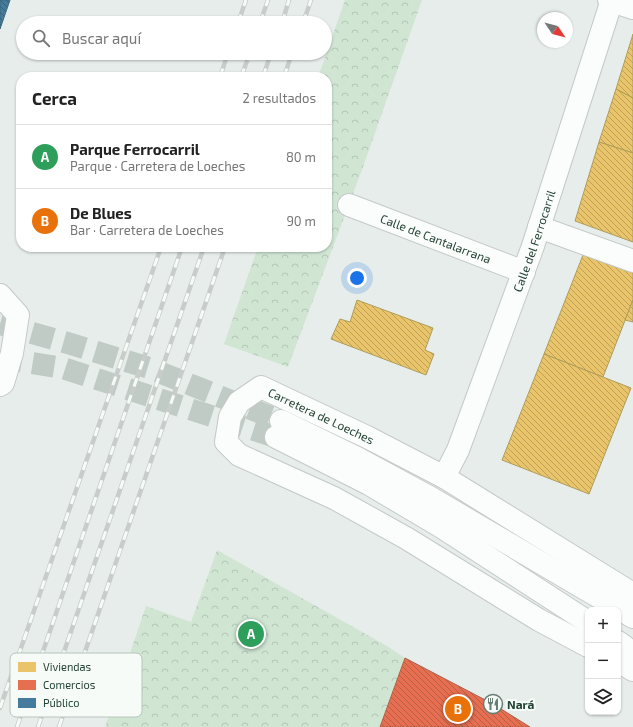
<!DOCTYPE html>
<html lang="es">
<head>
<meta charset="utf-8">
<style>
	:root { --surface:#fff; --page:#f2f2f2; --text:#222; --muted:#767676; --line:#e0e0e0; --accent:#db2777 }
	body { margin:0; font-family:"Exo 2",sans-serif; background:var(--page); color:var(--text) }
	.controls { position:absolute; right:12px; bottom:12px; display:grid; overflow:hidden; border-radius:8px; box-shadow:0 1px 3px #0004 }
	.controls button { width:36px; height:36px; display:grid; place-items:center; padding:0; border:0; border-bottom:1px solid var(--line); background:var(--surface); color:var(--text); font:20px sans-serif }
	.compass { position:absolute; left:537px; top:12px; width:36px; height:36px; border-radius:50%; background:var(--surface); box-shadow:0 1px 3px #0004; rotate:125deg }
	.you { position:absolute; left:357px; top:278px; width:14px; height:14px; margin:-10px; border:3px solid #fff; border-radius:50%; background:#1a73e8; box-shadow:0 0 0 6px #1a73e833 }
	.badge { display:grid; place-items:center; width:26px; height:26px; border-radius:50%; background:var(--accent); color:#fff; font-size:13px; font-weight:700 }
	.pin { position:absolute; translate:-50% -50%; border:2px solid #fff; box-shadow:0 1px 4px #0006 }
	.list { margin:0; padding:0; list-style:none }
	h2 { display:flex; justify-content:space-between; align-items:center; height:52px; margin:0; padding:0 16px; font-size:17px }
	h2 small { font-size:13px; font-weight:400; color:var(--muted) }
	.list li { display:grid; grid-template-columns:26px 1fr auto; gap:12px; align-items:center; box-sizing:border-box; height:64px; padding:0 16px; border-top:1px solid var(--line) }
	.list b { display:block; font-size:15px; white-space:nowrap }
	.list p { margin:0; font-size:13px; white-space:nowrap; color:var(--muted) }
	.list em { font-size:13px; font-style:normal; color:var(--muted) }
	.icon { flex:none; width:22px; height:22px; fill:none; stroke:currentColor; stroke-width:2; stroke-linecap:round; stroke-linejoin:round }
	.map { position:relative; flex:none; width:633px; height:727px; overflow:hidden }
	.search { position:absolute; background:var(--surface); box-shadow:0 1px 3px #0004; left:16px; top:16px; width:316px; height:44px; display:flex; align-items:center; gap:10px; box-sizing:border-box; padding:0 14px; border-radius:22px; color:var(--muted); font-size:15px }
	.panel { position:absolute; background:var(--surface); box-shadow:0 1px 3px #0004; left:16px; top:72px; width:316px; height:180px; border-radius:16px }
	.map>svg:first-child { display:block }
	.park { fill:url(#park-crowns) }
	.homes { fill:url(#homes-back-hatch); stroke:#ae9d5a }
	.shops { fill:url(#shops-back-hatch); stroke:#ac6248 }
	.public { fill:url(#public-back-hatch); stroke:#3b6a7e }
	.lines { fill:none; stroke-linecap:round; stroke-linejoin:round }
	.tertiary-tunnel { stroke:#c0cbc6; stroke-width:22; stroke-dasharray:22 11; stroke-linecap:butt }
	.minor-casing { stroke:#c4cac7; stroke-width:24 }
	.tertiary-casing { stroke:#c4cac7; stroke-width:24 }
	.minor { stroke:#fbfcfc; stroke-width:22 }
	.tertiary { stroke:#fbfcfc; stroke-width:22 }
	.rail-casing { stroke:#c8cdcb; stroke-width:4.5 }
	.rail { stroke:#f7fbf8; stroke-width:3; stroke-dasharray:9; stroke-linecap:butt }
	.labels { text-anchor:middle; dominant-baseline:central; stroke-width:4; stroke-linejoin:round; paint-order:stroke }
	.street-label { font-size:12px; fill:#234334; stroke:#f7fbf8 }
	.poi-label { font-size:12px; font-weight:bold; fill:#234334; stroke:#f7fbf8; text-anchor:start }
	.key { fill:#f7fbf8; stroke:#b7c4bd; stroke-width:1 }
	.key-label { font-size:11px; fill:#234334 }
</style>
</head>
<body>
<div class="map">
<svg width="633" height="727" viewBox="0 0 633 727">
	<defs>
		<pattern id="park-crowns" width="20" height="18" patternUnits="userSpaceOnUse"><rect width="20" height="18" fill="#d0e6d3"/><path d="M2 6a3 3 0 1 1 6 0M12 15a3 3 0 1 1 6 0" fill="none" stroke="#b2c6b6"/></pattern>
		<pattern id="homes-back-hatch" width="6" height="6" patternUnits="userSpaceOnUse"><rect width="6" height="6" fill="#e9c46a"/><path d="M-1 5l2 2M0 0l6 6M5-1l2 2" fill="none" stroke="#bca158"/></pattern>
		<pattern id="shops-back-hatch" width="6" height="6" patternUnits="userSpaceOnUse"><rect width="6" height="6" fill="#e76f51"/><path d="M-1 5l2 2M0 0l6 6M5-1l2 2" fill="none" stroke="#bb5d44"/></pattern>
		<pattern id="public-back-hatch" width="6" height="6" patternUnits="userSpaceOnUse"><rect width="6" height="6" fill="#457b9d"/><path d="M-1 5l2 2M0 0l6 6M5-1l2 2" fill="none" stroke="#36617a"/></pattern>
	</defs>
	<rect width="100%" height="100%" fill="#e7edea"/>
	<g class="park">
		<polygon points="345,0 422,0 363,167 288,367 224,344 258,247 327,247 327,77 318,77"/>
		<polygon points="217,550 387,646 405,658 380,727 105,727 146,606 191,622"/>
	</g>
	<g class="homes">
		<polygon points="633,34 633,98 616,89"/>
		<polygon points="616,89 633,98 633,153 599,142"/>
		<polygon points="599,142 633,153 633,242 575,221"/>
		<polygon points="583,255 633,273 633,300 603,377 544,354"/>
		<polygon points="357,300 433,328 425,350 434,354 426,375 331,339 340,319 350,322"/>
		<polygon points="633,300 633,322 625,320"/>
		<polygon points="544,354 631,388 589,494 502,460"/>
	</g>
	<polygon class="shops" points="405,658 493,704 530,727 380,727"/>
	<polygon class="public" points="0,0 10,0 0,29"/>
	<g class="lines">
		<g class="tertiary-tunnel">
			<polyline points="0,324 71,344 149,368 281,421"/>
			<polyline points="0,358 63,368 276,437"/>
		</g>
		<g class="minor-casing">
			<g id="minor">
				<polyline points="609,0 633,8"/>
				<path id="s1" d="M 349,205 L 524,272"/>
				<polyline points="539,227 633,261"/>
				<polyline points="0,295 18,315 12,353 3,383 0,385"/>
				<path id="s2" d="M 444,477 L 458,450 L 533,246 L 612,0"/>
				<path id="s3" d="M 588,646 L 539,620 L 406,538 L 334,498 L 239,455 L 226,442 L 230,417 L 239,402 L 261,387 L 367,437 L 444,477 L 633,594"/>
				<polyline points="618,661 633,670"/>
			</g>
		</g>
		<g class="tertiary-casing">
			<g id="tertiary">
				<polyline points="281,421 357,458 431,498 633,617"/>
				<polyline points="276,437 369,484 440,526 588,622"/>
				<polyline points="618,642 625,647 633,657"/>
			</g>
		</g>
		<use href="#minor" class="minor"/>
		<use href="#tertiary" class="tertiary"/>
		<g class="rail-casing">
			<g id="rail">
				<polyline points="238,23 246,0"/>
				<polyline points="260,23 268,0"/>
				<polyline points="282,23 289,0"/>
				<polyline points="303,23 311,0"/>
				<polyline points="220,77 228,53"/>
				<polyline points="241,77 250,53"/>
				<polyline points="263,77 271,53"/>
				<polyline points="284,77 292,53"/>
				<polyline points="0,708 161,247"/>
				<polyline points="17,727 182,247"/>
				<polyline points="38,727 204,247"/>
				<polyline points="59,727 225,247"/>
			</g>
		</g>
		<use href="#rail" class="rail"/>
	</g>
	<defs>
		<g id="restaurant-ring" transform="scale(1)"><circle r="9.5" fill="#f7fbf8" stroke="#687e74" stroke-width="1.5"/><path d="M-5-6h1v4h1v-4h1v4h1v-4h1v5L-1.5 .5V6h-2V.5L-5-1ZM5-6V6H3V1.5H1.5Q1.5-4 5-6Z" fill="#687e74"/></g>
	</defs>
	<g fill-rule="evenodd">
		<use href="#restaurant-ring" x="493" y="704"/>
	</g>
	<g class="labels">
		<g class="street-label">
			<text stroke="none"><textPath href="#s1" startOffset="93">Calle de Cantalarrana</textPath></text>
			<text stroke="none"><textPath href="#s2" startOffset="253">Calle del Ferrocarril</textPath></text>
			<text stroke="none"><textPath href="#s3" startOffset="553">Carretera de Loeches</textPath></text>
		</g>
		<g class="poi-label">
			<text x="507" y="704">Nará</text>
		</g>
	</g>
	<rect x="10" y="653" width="132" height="64" rx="6" class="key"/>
	<rect x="18" y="662" width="18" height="10" fill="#e9c46a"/>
	<rect x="18" y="680" width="18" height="10" fill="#e76f51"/>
	<rect x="18" y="698" width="18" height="10" fill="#457b9d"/>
	<g class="key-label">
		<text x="43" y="671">Viviendas</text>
		<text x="43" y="689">Comercios</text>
		<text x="43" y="707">Público</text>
	</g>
</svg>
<div class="controls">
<button>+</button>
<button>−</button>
<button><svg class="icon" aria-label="layers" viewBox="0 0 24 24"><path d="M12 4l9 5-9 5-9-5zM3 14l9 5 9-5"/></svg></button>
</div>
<svg class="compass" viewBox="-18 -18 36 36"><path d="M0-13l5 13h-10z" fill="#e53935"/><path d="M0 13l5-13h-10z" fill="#767676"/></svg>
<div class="you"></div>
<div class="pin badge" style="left:251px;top:634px;background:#2e9e5b">A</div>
<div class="pin badge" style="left:458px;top:709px;background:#e8710a">B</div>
<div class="search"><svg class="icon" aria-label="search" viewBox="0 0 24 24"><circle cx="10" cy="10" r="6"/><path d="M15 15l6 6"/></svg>Buscar aquí</div>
<section class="panel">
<h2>Cerca<small>2 resultados</small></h2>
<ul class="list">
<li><span class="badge" style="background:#2e9e5b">A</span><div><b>Parque Ferrocarril</b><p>Parque · Carretera de Loeches</p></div><em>80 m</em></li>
<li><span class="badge" style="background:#e8710a">B</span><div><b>De Blues</b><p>Bar · Carretera de Loeches</p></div><em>90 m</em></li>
</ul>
</section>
</div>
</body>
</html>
